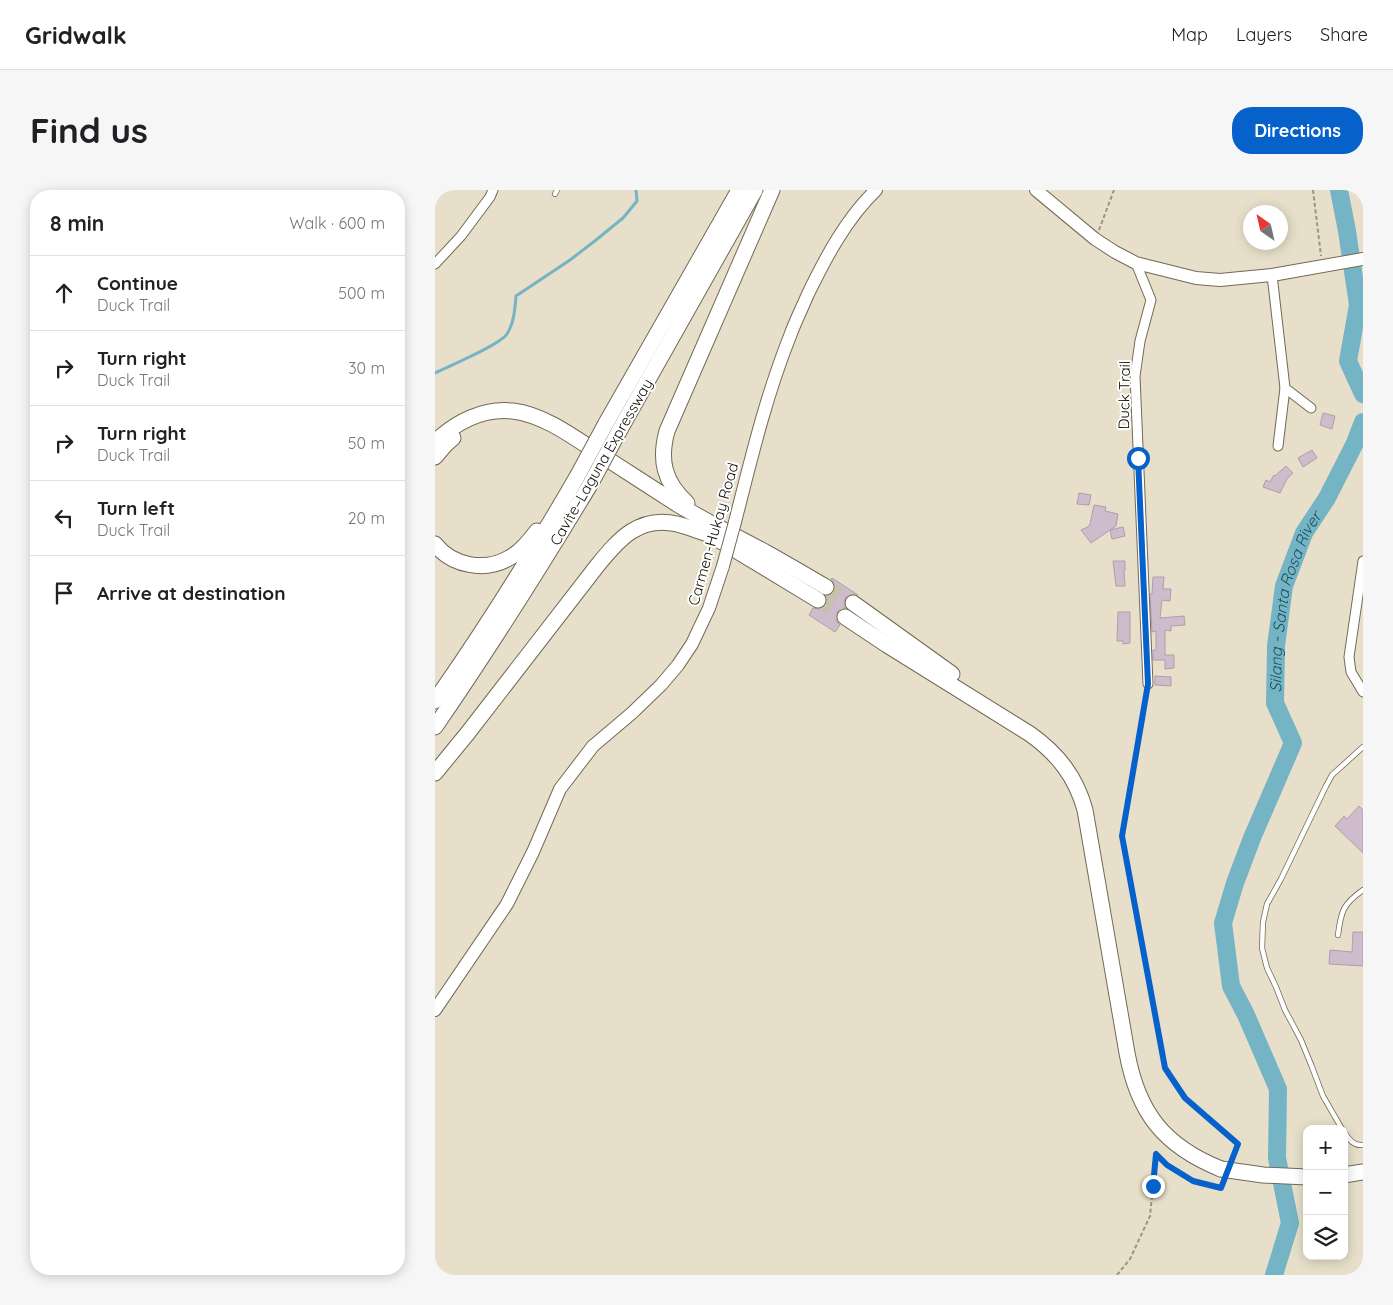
<!DOCTYPE html>
<html lang="en">
<head>
<meta charset="utf-8">
<style>
	:root { --surface:#fff; --page:#f6f6f6; --text:#202124; --muted:#757577; --line:#e0e0e0; --accent:#0661ca }
	body { margin:0; font-family:Quicksand,sans-serif; background:var(--page); color:var(--text) }
	.controls { position:absolute; right:15px; bottom:15px; display:grid; overflow:hidden; border-radius:10px; box-shadow:0 2px 12px #0003 }
	.controls button { width:45px; height:45px; display:grid; place-items:center; padding:0; border:0; border-bottom:1px solid var(--line); background:var(--surface); color:var(--text); font:25px sans-serif }
	.compass { position:absolute; left:808px; top:15px; width:45px; height:45px; border-radius:50%; background:var(--surface); box-shadow:0 2px 12px #0003; rotate:326deg }
	.stop { position:absolute; width:15px; height:15px; margin:-11px; border:4px solid #0661ca; border-radius:50%; background:#fff }
	.stop.end { background:#0661ca; border-color:#fff; box-shadow:0 1px 5px #0008 }
	.list { margin:0; padding:0; list-style:none }
	h2 { display:flex; justify-content:space-between; align-items:center; height:65px; margin:0; padding:0 20px; font-size:21px }
	h2 small { font-size:16px; font-weight:400; color:var(--muted) }
	.list li { display:grid; grid-template-columns:32px 1fr auto; gap:15px; align-items:center; box-sizing:border-box; height:75px; padding:0 20px; border-top:1px solid var(--line) }
	.list b { display:block; font-size:19px; white-space:nowrap }
	.list p { margin:0; font-size:16px; white-space:nowrap; color:var(--muted) }
	.list em { font-size:16px; font-style:normal; color:var(--muted) }
	.icon { flex:none; width:28px; height:28px; fill:none; stroke:currentColor; stroke-width:2; stroke-linecap:round; stroke-linejoin:round }
	.map { position:relative; flex:none; width:928px; height:1085px; overflow:hidden; border-radius:20px }
	header { display:flex; align-items:center; gap:30px; box-sizing:border-box; height:70px; padding:0 25px; background:var(--surface); border-bottom:1px solid var(--line) }
	header strong { font-size:24px }
	nav { display:flex; gap:28px; margin-inline-start:auto; font-size:18px }
	.intro { display:flex; align-items:center; justify-content:space-between; box-sizing:border-box; height:120px; padding:0 30px }
	h1 { margin:0; font-size:35px }
	.button { padding:12px 22px; border-radius:20px; background:var(--accent); color:#fff; font-size:18px; font-weight:700 }
	main { display:flex; gap:30px; padding:0 30px }
	aside { flex:1; background:var(--surface); border-radius:20px; box-shadow:0 2px 12px #0003 }
	.map>svg:first-child { display:block }
	.lines { fill:none; stroke-linecap:round; stroke-linejoin:round }
	.stream { stroke:#75b4c5; stroke-width:3 }
	.river { stroke:#75b4c5; stroke-width:18 }
	.building { fill:#cebccc; stroke:#af9dad }
	.highway-tunnel { stroke:#c7c0ac; stroke-width:15; stroke-dasharray:15 8; stroke-linecap:butt }
	.lane-casing { stroke:#716a56; stroke-width:6 }
	.street-casing { stroke:#716a56; stroke-width:11 }
	.secondary-casing { stroke:#716a56; stroke-width:14 }
	.highway-casing { stroke:#716a56; stroke-width:17 }
	.path { stroke:#9a9483; stroke-width:2; stroke-dasharray:4 2.5; stroke-linecap:butt }
	.lane { stroke:#fff; stroke-width:4.5 }
	.street { stroke:#fff; stroke-width:9 }
	.secondary { stroke:#fff; stroke-width:12 }
	.highway { stroke:#fff; stroke-width:15 }
	.secondary-bridge-casing { stroke:#716a56; stroke-width:14; stroke-linecap:butt }
	.highway-bridge-casing { stroke:#716a56; stroke-width:17; stroke-linecap:butt }
	.secondary-bridge { stroke:#fff; stroke-width:12 }
	.highway-bridge { stroke:#fff; stroke-width:15 }
	.route { stroke:#0661ca; stroke-width:6 }
	.labels { text-anchor:middle; dominant-baseline:central; stroke-width:4; stroke-linejoin:round; paint-order:stroke }
	.street-label { font-size:15px; fill:#110f07; stroke:#fff }
	.water-label { font-size:16px; font-style:italic; fill:#194f5c; stroke:#fff }
</style>
</head>
<body>
<header>
<strong>Gridwalk</strong>
<nav><a>Map</a><a>Layers</a><a>Share</a></nav>
</header>
<div class="intro"><h1>Find us</h1><a class="button">Directions</a></div>
<main>
<aside>
<h2>8 min<small>Walk · 600 m</small></h2>
<ul class="list">
<li><svg class="icon" aria-label="ahead" viewBox="0 0 24 24"><path d="M12 20V5M6 11l6-6 6 6"/></svg><div><b>Continue</b><p>Duck Trail</p></div><em>500 m</em></li>
<li><svg class="icon" aria-label="right" viewBox="0 0 24 24"><path d="M7 20v-9h11M14 6l5 5-5 5"/></svg><div><b>Turn right</b><p>Duck Trail</p></div><em>30 m</em></li>
<li><svg class="icon" aria-label="right" viewBox="0 0 24 24"><path d="M7 20v-9h11M14 6l5 5-5 5"/></svg><div><b>Turn right</b><p>Duck Trail</p></div><em>50 m</em></li>
<li><svg class="icon" aria-label="left" viewBox="0 0 24 24"><path d="M17 20v-9H6M10 6l-5 5 5 5"/></svg><div><b>Turn left</b><p>Duck Trail</p></div><em>20 m</em></li>
<li><svg class="icon" aria-label="arrive" viewBox="0 0 24 24"><path d="M6 21V4h12l-3 4 3 4H6"/></svg><div><b>Arrive at destination</b></div></li>
</ul>
</aside>
<div class="map">
<svg width="928" height="1085" viewBox="0 0 928 1085">
	<rect width="100%" height="100%" fill="#e7dfc9"/>
	<g class="lines">
		<path class="stream" d="M 0,183 C 14,176 65,155 72,144 C 79,133 80,119 81,106 L 135,70 L 161,50 L 188,28 L 202,11 L 201,0"/>
		<g class="river">
			<polyline points="904,0 912,41 923,115 913,171 928,204"/>
			<path id="s1" d="M 839,1085 L 855,1033 L 842,968 L 843,899 L 811,825 L 796,796 L 788,733 L 800,693 L 817,648 L 858,553 L 840,513 L 841,456 L 849,396 L 869,343 L 892,308 L 920,253 L 928,232"/>
		</g>
	</g>
	<g class="building">
		<polygon points="888,223 900,226 897,239 885,235"/>
		<polygon points="877,260 882,268 868,277 863,268"/>
		<polygon points="851,276 858,283 852,289 845,303 828,297 831,290 835,292 839,285 840,286"/>
		<polygon points="644,303 656,305 654,315 642,314"/>
		<polygon points="659,315 671,317 670,321 683,324 681,336 675,340 688,337 690,346 677,349 675,340 656,353 646,340 653,337 655,334"/>
		<polygon points="678,371 690,371 690,380 689,380 690,396 681,396"/>
		<polygon points="718,387 729,387 728,399 736,399 735,411 727,410 725,428 749,426 750,435 736,436 736,441 730,440 730,465 739,465 739,478 730,479 730,470 718,470 718,460 721,460 721,441 717,442 715,404 717,404"/>
		<polygon points="397,388 423,405 415,404 410,408 409,413 410,418 405,419 402,422 401,426 401,431 405,435 400,442 374,425 378,418 383,419 388,418 391,415 392,411 391,406 395,405 399,402 400,398 399,393 396,389"/>
		<polygon points="683,422 695,422 695,453 688,454 688,451 682,451"/>
		<polygon points="720,486 736,487 736,496 720,495"/>
		<polygon points="924,616 928,620 928,663 900,636 909,626 912,629"/>
		<polygon points="918,742 928,742 928,776 894,774 895,760 917,762"/>
	</g>
	<g class="lines">
		<g class="highway-tunnel">
			<polyline points="391,397 418,413"/>
			<polyline points="383,410 410,427"/>
		</g>
		<g class="lane-casing">
			<g id="lane">
				<polyline points="120,4 122,0"/>
				<path d="M 903,745 C 906,721 908,714 928,700"/>
				<polyline points="907,939 888,906 877,877 866,850 850,820 841,797 832,778 827,758 828,732 832,714 846,689 891,596 897,585 928,557"/>
				<path d="M 909,942 C 914,949 918,956 928,955"/>
			</g>
		</g>
		<g class="street-casing">
			<g id="street">
				<polyline points="701,73 716,110 705,151 700,186 713,494"/>
				<polyline points="0,74 26,46 55,7 58,0"/>
				<polyline points="837,85 850,198 876,218"/>
				<polyline points="843,256 850,198"/>
				<polyline points="928,371 914,467 916,482 928,502"/>
			</g>
		</g>
		<g class="secondary-casing">
			<g id="secondary">
				<polyline points="601,0 660,49 680,62 701,73 761,88 785,90 837,85 928,69"/>
				<path d="M 300,332 C 316,269 331,206 355,146 C 360,132 367,118 373,104 C 391,67 411,29 441,0"/>
				<polyline points="0,820 72,714 98,662 125,599 158,556 197,523 226,495 243,475 257,454 274,418 288,376"/>
			</g>
		</g>
		<g class="highway-casing">
			<g id="highway">
				<polyline points="170,235 304,0"/>
				<polyline points="183,243 320,0"/>
				<path d="M 0,252 C 21,232 48,218 78,221 C 109,225 137,246 163,263 C 189,280 216,297 242,314 C 272,332 302,347 332,363 C 352,374 372,386 391,397"/>
				<polyline points="0,267 11,254 18,248"/>
				<path d="M 252,313 C 229,292 224,270 232,241 L 337,0"/>
				<polyline points="269,341 383,410"/>
				<path d="M 0,354 C 17,376 50,382 74,368 C 86,362 94,351 102,341"/>
				<polyline points="418,413 517,484"/>
				<path d="M 410,427 L 452,455 L 595,544 C 623,564 641,587 650,620 L 692,863 C 703,923 729,956 786,979"/>
				<path d="M 0,511 C 51,438 98,363 143,285"/>
				<path d="M 0,537 C 55,457 106,376 156,293"/>
				<path d="M 0,583 L 32,544 L 162,376 C 183,350 204,325 242,334 C 254,337 266,342 278,346"/>
				<polyline points="909,985 928,982"/>
			</g>
		</g>
		<g class="path">
			<polyline points="878,0 886,66"/>
			<polyline points="664,40 679,0"/>
			<polyline points="712,502 687,646 731,878 750,908 803,954 797,970"/>
			<polyline points="682,1085 695,1069 715,1026 721,964 732,975 758,991 786,998 788,993"/>
		</g>
		<use href="#lane" class="lane"/>
		<use href="#street" class="street"/>
		<use href="#secondary" class="secondary"/>
		<use href="#highway" class="highway"/>
		<g class="secondary-bridge-casing">
			<polyline id="secondary-bridge" points="288,376 300,332"/>
		</g>
		<g class="highway-bridge-casing">
			<g id="highway-bridge">
				<polyline points="143,285 170,235"/>
				<polyline points="156,293 183,243"/>
				<polyline points="786,979 828,985 872,987"/>
			</g>
		</g>
		<use href="#secondary-bridge" class="secondary-bridge"/>
		<use href="#highway-bridge" class="highway-bridge"/>
	</g>
	<g class="lines">
		<polyline class="route" points="703,268 713,494 687,646 730,878 750,908 803,954 786,998 758,991 732,975 721,964 718,996"/>
	</g>
	<g class="labels">
		<g class="street-label">
			<text transform="translate(689 205) rotate(-89)">Duck Trail</text>
			<text transform="translate(166 272) rotate(-60)">Cavite–Laguna Expressway</text>
			<text transform="translate(278 344) rotate(-74)">Carmen-Hukay Road</text>
		</g>
		<g class="water-label">
			<text stroke="none"><textPath href="#s1" startOffset="708">Silang - Santa Rosa River</textPath></text>
		</g>
	</g>
</svg>
<div class="controls">
<button>+</button>
<button>−</button>
<button><svg class="icon" aria-label="layers" viewBox="0 0 24 24"><path d="M12 4l9 5-9 5-9-5zM3 14l9 5 9-5"/></svg></button>
</div>
<svg class="compass" viewBox="-18 -18 36 36"><path d="M0-13l5 13h-10z" fill="#e53935"/><path d="M0 13l5-13h-10z" fill="#757577"/></svg>
<div class="stop" style="left:703px;top:268px"></div>
<div class="stop end" style="left:718px;top:996px"></div>
</div>
</main>
</body>
</html>
